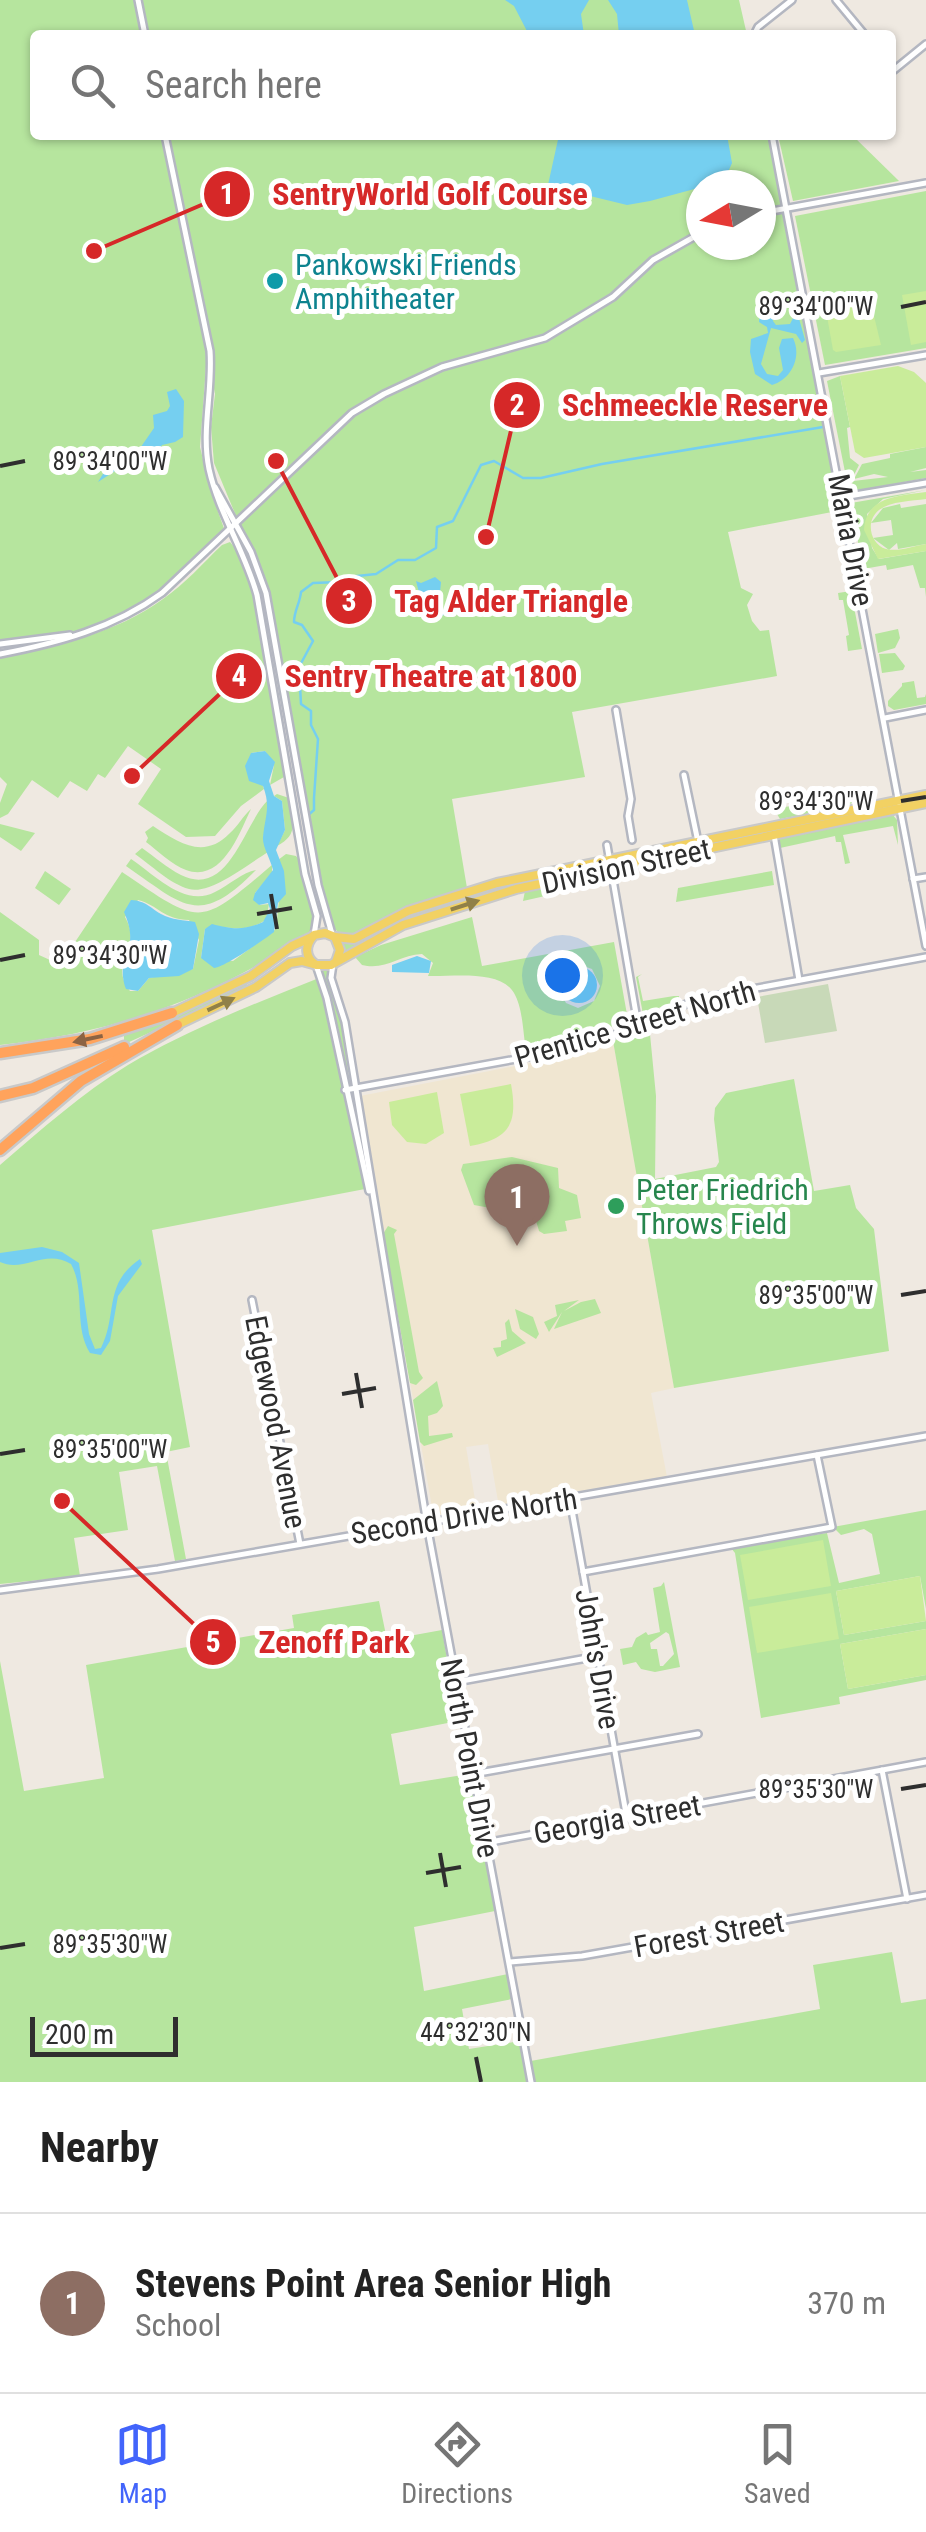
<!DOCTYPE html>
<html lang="en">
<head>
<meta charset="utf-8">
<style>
	:root { --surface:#fff; --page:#f6f6f6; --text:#222; --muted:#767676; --line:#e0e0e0; --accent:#4264fb }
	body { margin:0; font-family:"Roboto Condensed",sans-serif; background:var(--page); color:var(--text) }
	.compass { position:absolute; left:686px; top:170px; width:90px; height:90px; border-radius:50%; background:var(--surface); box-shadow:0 2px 8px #0004; rotate:260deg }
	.scale { position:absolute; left:30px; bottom:25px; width:148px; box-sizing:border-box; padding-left:10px; border:5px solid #2e2e2e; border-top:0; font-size:28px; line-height:35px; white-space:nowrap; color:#2e2e2e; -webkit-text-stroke:8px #fff; paint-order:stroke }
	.you { position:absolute; left:562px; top:975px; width:35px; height:35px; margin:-25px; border:8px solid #fff; border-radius:50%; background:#1a73e8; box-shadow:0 0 0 15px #1a73e833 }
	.badge { display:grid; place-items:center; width:65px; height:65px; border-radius:50%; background:var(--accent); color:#fff; font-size:32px; font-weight:700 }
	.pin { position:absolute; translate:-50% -82px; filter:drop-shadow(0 2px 5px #0008) }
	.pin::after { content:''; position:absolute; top:52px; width:35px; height:30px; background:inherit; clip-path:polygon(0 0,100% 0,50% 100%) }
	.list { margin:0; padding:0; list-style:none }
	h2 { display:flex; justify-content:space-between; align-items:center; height:130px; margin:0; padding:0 40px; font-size:42px }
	h2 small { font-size:32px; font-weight:400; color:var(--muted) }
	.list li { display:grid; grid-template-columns:65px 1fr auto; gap:30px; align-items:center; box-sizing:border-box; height:180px; padding:0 40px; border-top:2px solid var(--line) }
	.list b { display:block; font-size:38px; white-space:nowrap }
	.list p { margin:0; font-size:32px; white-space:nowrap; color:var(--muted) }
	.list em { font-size:32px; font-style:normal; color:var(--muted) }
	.icon { flex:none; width:55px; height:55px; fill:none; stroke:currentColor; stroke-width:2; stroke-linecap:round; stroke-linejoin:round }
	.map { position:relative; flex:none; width:926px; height:2082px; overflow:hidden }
	.search { position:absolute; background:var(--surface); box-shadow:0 2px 8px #0004; left:30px; right:30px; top:30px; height:110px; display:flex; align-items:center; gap:25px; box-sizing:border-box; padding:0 35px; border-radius:10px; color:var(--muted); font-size:38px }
	.sheet { height:310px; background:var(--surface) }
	nav { display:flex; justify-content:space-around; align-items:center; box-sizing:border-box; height:140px; border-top:2px solid var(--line); background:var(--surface); font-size:28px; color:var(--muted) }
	nav a { display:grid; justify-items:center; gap:5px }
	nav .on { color:var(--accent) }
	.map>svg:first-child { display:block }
	.education { fill:#f0e6d1 }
	.green { fill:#b6e59e; fill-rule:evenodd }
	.cemetery { fill:#c8d9b8 }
	.pitch { fill:#c9ec9a }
	.water { fill:#75cff0 }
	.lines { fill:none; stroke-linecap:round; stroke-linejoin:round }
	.stream { stroke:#75cff0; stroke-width:2.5 }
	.minor-casing { stroke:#b4b7c1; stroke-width:10 }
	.major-casing { stroke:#c9c9c9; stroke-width:12 }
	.highway-casing { stroke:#c9c9c9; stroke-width:15 }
	.minor { stroke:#fff; stroke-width:5 }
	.major { stroke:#f2d163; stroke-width:8 }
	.highway { stroke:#ffa35c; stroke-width:10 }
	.oneway { fill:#908048 }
	.oneway2 { fill:#8c6343 }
	.ticks { fill:none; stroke:#2e2e2e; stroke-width:4 }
	.culture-dot { fill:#0f9aa8; stroke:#fff; stroke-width:4 }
	.leisure-dot { fill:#2e9e5b; stroke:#fff; stroke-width:4 }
	.labels { text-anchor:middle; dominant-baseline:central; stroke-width:10; stroke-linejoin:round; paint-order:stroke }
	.culture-label { font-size:30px; fill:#0d838f; stroke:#fff; text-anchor:start }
	.street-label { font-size:30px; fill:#2e2e2e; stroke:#fff }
	.leisure-label { font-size:30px; fill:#27864d; stroke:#fff; text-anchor:start }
	.ticks-label { font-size:25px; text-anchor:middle; fill:#2e2e2e; stroke:#fff; stroke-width:10; stroke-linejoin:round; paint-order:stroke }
	.leader { fill:none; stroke:#d62828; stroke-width:4 }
	.callout-dot { fill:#d62828; stroke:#fff; stroke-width:4 }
	.mark-label { font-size:30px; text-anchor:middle; font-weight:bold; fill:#fff }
	.callout-label { font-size:32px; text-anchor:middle; font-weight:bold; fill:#d62828; stroke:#fff; stroke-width:10; stroke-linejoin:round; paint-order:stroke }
</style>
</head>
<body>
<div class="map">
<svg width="926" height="2082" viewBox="0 0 926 2082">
	<rect width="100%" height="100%" fill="#efe9e1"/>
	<polygon class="education" points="613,1041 674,1388 651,1393 667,1477 499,1507 488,1444 466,1447 477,1511 437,1517 433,1513 360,1096 567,1056"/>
	<g class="green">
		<path d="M 0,0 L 739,0 L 747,35 L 35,35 L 35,135 L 772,135 L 845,509 L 839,511 L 844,542 L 840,543 L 832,512 L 728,532 L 741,588 L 753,594 L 747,605 L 752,621 L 760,631 L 769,630 L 777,676 L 572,712 L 585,777 L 452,799 L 467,888 L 406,910 L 355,935 L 340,935 L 330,922 L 325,902 L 261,576 L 214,463 L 211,427 L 215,394 L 207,353 L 200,447 L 211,492 L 226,534 C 181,576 146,611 86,632 C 60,641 27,641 0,644 ZM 701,185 L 761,185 L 761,245 L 701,245 Z"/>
		<polygon points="778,135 852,135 899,181 793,201"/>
		<polygon points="926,191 926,348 825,365 795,216"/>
		<polygon points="840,376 850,427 847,428 850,458 859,465 852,479 846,477 827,381"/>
		<polygon points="926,447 926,468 910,472 926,470 926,478 849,492 853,481 888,477 874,474 854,479 862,464 890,458 890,454"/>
		<polygon points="926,490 883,499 867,514 872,548 879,559 926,551 926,597 925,588 920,588 913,565 887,570 886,565 863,569 851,503"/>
		<polygon points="900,504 901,508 926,504 926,544 898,549 897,543 889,550 873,538 893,535 891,520 871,523 883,508"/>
		<path d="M 230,542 C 264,579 275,723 284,777 L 270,785 L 274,765 L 265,751 L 251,753 L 264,789 L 241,806 L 215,836 L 186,837 L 138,804 L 161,769 L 128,746 L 105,778 L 98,774 L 87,791 L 70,781 L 58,798 L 32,780 L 8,814 L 0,818 L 0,803 L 7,784 L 0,777 L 0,656 C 58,645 115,634 163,599 C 185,584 203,563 222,545 Z"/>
		<polygon points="851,591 862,649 848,651 846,636 849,635 843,600 839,600 838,593"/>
		<polygon points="898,629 900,638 895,648 878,653 875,634"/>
		<polygon points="895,653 905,666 903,670 882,673 879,654"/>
		<polygon points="914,681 917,698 925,697 926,694 926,704 894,710 888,706 888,701 902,686 902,683"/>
		<path d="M 277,794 L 289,798 C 292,821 300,834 277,846 L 285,830 L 282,801 L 274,796 Z"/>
		<polygon points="851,795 852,803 842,807 780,819 774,809"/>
		<path d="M 268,800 L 270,815 L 263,838 L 268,852 C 250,863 210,895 189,889 C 170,884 151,865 135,854 L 142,848 C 155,857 167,868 181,875 C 229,899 244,823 268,800 Z"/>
		<path d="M 251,809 C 239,834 222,883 186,870 C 172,865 158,851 146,842 L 148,838 L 145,832 L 153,826 C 179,843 204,860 230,833 C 238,826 243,816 251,809 Z"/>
		<polygon points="892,814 897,820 898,845 893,826 843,835 850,863 845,864 841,842 836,842 835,836 780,848 779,837"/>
		<polygon points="0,824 35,833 21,851 0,837"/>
		<path d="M 286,854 L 296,856 L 300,861 C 304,884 322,915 308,935 C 207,1000 118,1032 0,1045 L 0,912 L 39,940 L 39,955 L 50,960 L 60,954 L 65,957 L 122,872 C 202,926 198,928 272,865 L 272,873 L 255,893 L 259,905 L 269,904 L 266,920 C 238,937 228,922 205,929 L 201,958 L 233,961 L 276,929 L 279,900 L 278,860 ZM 138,900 C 158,905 164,920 189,920 L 199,940 L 193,969 L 149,978 L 138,991 L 130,991 C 107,961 144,950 125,917 Z"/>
		<path d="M 131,859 C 155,875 185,908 215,892 C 229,885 243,872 256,870 C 199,928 184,906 126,866 Z"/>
		<polygon points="45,871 71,889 59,905 35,888"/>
		<polygon points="772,871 774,885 676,902 678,888"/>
		<polygon points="602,874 605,877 594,885 523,901 525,891"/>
		<polygon points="500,886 511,887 389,928 343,956 342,942 356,942 400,918"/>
		<path d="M 472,917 L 482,966 L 614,942 L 628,1020 L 580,1039 L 526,1050 C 523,1034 523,1008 514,993 C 500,969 452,977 428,976 L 433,963 L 422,954 C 399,955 385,971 362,965 L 355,957 L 381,945 ZM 572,962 L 592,969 L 600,986 L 594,1001 L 578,1008 L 566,1003 L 557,987 L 561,972 Z"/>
		<polygon points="329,968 328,979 341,1016 349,1079 337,1023 319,969"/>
		<polygon points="642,974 638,977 643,1001 674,996 679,996 679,1000 643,1014 636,977"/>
		<path d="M 319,978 L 365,1189 L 152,1230 L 190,1447 L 166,1452 L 186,1559 L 175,1561 L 157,1466 L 119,1472 L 128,1530 L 74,1538 L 80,1576 L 0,1584 L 0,1165 C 41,1130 82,1093 128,1065 C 189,1029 254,1004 319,978 Z"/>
		<polygon points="246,982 248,988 127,1043 124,1041 124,1033"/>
		<polygon points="649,1024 656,1096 655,1179 716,1167 719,1162 714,1119 715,1108 726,1093 794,1079 814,1191 850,1185 856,1208 874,1229 889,1351 674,1388 613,1041 629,1034 637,1036"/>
		<polygon points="512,1157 558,1168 559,1188 577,1195 581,1218 565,1221 567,1231 544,1234 539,1231 532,1207 496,1209 474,1205 461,1170 463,1164"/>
		<polygon points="388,1226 397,1230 394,1234 419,1372 423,1378 416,1385 410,1383 383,1234"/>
		<polygon points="595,1299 601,1313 554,1329 562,1312 549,1332 544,1322 557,1316 555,1305 579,1300 564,1311 581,1302"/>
		<polygon points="515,1309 533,1317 539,1334 536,1339 520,1329"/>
		<polygon points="509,1319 512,1331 526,1343 497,1357 493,1348 501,1347 501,1341 507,1339 505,1323"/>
		<polygon points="437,1381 443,1406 437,1413 428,1416 429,1436 452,1433 453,1437 424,1446 420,1442 413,1400"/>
		<polygon points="926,1510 926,1609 920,1576 836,1591 844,1635 926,1621 926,1629 840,1644 848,1689 926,1675 926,1680 839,1697 840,1704 761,1718 735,1553 731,1548 827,1533 839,1583 880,1574 872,1534 864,1529 841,1535 833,1527"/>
		<path d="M 664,1582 L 680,1667 L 655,1672 L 641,1669 L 636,1662 L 623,1665 L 620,1649 L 632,1647 L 636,1638 L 646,1632 L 648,1635 L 660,1632 L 653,1588 L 661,1586 ZM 666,1632 L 669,1634 L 674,1654 L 663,1666 L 660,1666 L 657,1649 L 651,1649 L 650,1643 Z"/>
		<polygon points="379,1601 387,1640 442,1630 458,1721 391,1734 400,1785 469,1774 495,1911 414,1927 424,1991 508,1974 512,1999 462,2009 469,2049 520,2041 525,2062 820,2009 813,1965 892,1952 901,2003 926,1999 926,2082 0,2082 0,1661 24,1791 104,1778 86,1665 294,1628 292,1615"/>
	</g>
	<polygon class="cemetery" points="828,984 837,1031 765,1043 757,997"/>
	<g class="pitch">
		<polygon points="926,291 926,342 911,345 902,295"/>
		<polygon points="857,301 873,312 881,345 836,352 833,350 825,305"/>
		<polygon points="898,366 914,372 926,383 926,447 864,458 855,452 840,376"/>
		<path d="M 926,492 L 926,499 C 912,501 891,501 879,510 C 865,521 870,544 886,549 C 898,552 914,546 926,544 L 926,551 L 878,559 L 864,530 C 866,496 899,496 926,492 Z"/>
		<path d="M 511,1084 C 518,1123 510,1139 470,1146 L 460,1094 Z"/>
		<polygon points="437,1092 444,1133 426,1144 407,1142 392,1125 389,1102"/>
		<polygon points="823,1540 831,1586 748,1600 740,1555"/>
		<polygon points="920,1576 926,1621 844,1635 836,1591"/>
		<polygon points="831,1593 839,1639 757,1653 749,1607"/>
		<polygon points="926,1629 926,1675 848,1689 840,1644"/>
	</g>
	<g class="water">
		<polygon points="505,0 589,0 581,14 584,35 529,35 514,6"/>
		<polygon points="608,0 687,0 695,35 619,35 617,14"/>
		<polygon points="559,135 727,135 732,163 724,181 650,201 627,205 586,195 555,208 546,194"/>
		<path d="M 763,301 L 774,310 L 773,321 L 776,325 L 790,324 L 794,316 L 798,315 L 805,340 L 802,343 L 796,334 L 771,328 L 761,364 L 767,374 L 778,376 L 783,370 L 779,348 L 782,339 L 793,338 C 802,356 792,379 772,385 L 755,374 L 750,352 L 751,339 L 768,333 L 767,327 L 759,322 L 760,312 L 757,305 Z"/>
		<polygon points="176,389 184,401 183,437 175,442 162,445 155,457 143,459 141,468 115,471 98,482 106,469 136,454 154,428 153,415 167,411 170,406 167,392"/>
		<polygon points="435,577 441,582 439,603 444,615 439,617 430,605 425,615 416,581 421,583"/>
		<path d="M 265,751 L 275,762 L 269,781 L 274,796 L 282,801 L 285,830 L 276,850 L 284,871 L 286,894 L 278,903 L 274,932 C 262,941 225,967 214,968 L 201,958 L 205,929 L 212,924 C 232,929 243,931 263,922 L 270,909 L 268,903 L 259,905 L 253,900 L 255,893 L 273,870 C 271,860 262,846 263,837 C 265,816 271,807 263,786 L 249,781 L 245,766 L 251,753 Z"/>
		<path d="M 131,900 C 146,901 149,907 161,914 C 172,920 184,920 195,922 L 199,934 L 193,969 L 179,976 L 149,978 L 138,991 L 126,989 C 114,953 142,953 124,912 Z"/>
		<polygon points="417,956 431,961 429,973 392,972 392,965"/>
		<circle cx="579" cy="985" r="18"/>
		<path d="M 42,1247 L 62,1252 L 79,1263 L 89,1334 L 95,1349 L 101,1348 C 118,1314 103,1284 140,1259 L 142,1264 L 118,1296 L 110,1341 L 101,1355 L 90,1353 C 73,1326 86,1291 71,1264 C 45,1248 24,1273 0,1262 L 0,1253 Z"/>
	</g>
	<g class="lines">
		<path class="stream" d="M 307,816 L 314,810 L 314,798 L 318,739 L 311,725 L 311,711 L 301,704 L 299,667 L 313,641 L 302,625 L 294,622 C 294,611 300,603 301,592 L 313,583 L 340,582 L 348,577 L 376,574 L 398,560 L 415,560 L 436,548 L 437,527 L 453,521 L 481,465 L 494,461 L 523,478 L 541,478 L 602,464 L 823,427"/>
		<g class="minor-casing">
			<g id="minor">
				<polyline points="138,0 145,35"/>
				<polyline points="836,0 865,35"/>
				<polyline points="754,35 758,27 792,0"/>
				<polyline points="891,67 894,70 926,44"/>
				<path d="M 165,135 L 210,351 C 213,391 201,430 209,469 C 219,514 245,551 257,595 L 305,874 L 317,916 L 314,935"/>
				<polyline points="772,135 926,946"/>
				<polyline points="761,213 926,183"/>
				<polyline points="819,373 926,355"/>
				<polyline points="215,487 251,552 266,593 318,885 332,934"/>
				<polyline points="843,497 926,483"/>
				<polyline points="0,644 70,635"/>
				<path d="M 0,654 C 58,643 114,628 162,593 L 352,413 L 384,394 L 442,367 L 545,338 L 613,297 L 653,260 L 701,233"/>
				<polyline points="616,710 631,799 628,816 632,840"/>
				<polyline points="885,718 926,710"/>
				<polyline points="684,775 698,842"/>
				<polyline points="774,835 799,980"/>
				<polyline points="607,845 639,1031"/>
				<polyline points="913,879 926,877"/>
				<polyline points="333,964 331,978 345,1022 428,1530 531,2082"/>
				<polyline points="316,965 327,998 369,1191"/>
				<polyline points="345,1090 566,1050 612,1036 659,1014 703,998 926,957"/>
				<polyline points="252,1300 300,1544"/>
				<polyline points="570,1499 627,1819"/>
				<polyline points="583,1572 832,1527 817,1455"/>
				<polyline points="0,1590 158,1569 926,1436"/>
				<polyline points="456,1682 598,1656"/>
				<polyline points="882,1770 907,1899"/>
				<polyline points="473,1774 698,1734"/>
				<polyline points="485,1843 926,1762"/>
				<polyline points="510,1962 582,1956 926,1895"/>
			</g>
		</g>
		<g class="major-casing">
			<g id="major">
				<polyline points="335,937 354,939 408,911 497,883 926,795"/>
				<path d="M 336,962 L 340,950 L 335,937 L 325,933 L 314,935 C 305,945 304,957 316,965 L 331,965 L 403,925 L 516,889 L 926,803"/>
				<polyline points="172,1013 251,976 292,946 312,937"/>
				<polyline points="177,1025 256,987 290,963 302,961 313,964"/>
			</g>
		</g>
		<g class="highway-casing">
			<g id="highway">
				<polyline points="0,1053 90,1039 172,1013"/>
				<polyline points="0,1096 33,1088 124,1047"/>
				<polyline points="0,1150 81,1081 177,1025"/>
			</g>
		</g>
		<use href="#minor" class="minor"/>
		<use href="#major" class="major"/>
		<use href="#highway" class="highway"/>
	</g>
	<defs><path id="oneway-solid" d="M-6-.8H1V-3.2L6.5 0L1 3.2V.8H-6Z" transform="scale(2.5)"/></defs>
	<g class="oneway">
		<use href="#oneway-solid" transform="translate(465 905) rotate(-18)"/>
		<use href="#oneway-solid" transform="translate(221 1004) rotate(-25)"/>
	</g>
	<use class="oneway2" href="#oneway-solid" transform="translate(88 1039) rotate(168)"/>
	<path class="ticks" d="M 901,307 L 926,302M 0,466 L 25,461M 901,801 L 926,797M 271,894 L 277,929M 257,914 L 292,908M 0,960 L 25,955M 901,1295 L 926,1291M 356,1373 L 362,1408M 342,1394 L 376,1388M 0,1454 L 25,1450M 901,1789 L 926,1785M 440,1853 L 446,1887M 426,1873 L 461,1867M 0,1948 L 25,1944M 476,2057 L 481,2082"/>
	<circle class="culture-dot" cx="275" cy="281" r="10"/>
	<circle class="leisure-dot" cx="616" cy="1206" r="10"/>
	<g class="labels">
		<g class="culture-label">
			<text x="295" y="264">Pankowski Friends<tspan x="295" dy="34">Amphitheater</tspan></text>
		</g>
		<g class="street-label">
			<text transform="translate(851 540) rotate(79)">Maria Drive</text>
			<text transform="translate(626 866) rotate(-12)">Division Street</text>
			<text transform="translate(635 1024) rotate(-16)">Prentice Street North</text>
			<text transform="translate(276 1422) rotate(79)">Edgewood Avenue</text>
			<text transform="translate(464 1516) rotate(-9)">Second Drive North</text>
			<text transform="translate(598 1659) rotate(80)">John's Drive</text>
			<text transform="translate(470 1758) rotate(79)">North Point Drive</text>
			<text transform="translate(617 1819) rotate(-10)">Georgia Street</text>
			<text transform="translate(709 1934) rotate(-10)">Forest Street</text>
		</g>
		<g class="leisure-label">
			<text x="636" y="1189">Peter Friedrich<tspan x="636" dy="34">Throws Field</tspan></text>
		</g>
	</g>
	<g class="ticks-label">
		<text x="816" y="315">89°34'00"W</text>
		<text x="110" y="470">89°34'00"W</text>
		<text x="816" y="810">89°34'30"W</text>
		<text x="110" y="964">89°34'30"W</text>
		<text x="816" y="1304">89°35'00"W</text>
		<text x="110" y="1458">89°35'00"W</text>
		<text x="816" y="1798">89°35'30"W</text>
		<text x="110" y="1953">89°35'30"W</text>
		<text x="476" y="2041">44°32'30"N</text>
	</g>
	<path class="leader" d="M94 251L227 194M486 537L517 405M276 461L349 601M132 776L239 676M62 1501L213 1642"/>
	<g class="callout-dot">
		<circle cx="94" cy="251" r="10"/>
		<circle cx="486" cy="537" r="10"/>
		<circle cx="276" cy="461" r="10"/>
		<circle cx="132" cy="776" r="10"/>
		<circle cx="62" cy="1501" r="10"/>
		<circle cx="227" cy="194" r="25"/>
		<circle cx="517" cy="405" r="25"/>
		<circle cx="349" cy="601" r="25"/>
		<circle cx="239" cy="676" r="25"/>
		<circle cx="213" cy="1642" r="25"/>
	</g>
	<g class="mark-label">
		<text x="227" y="204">1</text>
		<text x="517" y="415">2</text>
		<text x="349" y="611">3</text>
		<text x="239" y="686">4</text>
		<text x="213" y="1652">5</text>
	</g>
	<g class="callout-label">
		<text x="430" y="205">SentryWorld Golf Course</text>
		<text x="695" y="416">Schmeeckle Reserve</text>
		<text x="511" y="612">Tag Alder Triangle</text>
		<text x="431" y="687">Sentry Theatre at 1800</text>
		<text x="334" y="1653">Zenoff Park</text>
	</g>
</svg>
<svg class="compass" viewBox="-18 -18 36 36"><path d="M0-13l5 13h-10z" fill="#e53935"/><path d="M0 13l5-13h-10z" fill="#767676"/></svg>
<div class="scale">200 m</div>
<div class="you"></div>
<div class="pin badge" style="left:517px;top:1246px;background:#8d6e63">1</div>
<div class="search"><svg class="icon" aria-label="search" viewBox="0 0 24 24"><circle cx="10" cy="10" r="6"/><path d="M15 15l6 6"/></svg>Search here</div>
</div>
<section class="sheet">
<h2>Nearby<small></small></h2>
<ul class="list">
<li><span class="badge" style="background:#8d6e63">1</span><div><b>Stevens Point Area Senior High</b><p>School</p></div><em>370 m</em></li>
</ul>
</section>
<nav>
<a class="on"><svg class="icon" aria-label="map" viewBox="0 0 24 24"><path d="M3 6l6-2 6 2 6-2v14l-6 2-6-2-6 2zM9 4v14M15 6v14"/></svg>Map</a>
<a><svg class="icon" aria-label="directions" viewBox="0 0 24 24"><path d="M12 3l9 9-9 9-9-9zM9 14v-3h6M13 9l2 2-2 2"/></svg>Directions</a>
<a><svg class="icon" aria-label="saved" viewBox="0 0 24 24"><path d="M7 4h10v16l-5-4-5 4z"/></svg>Saved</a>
</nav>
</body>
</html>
